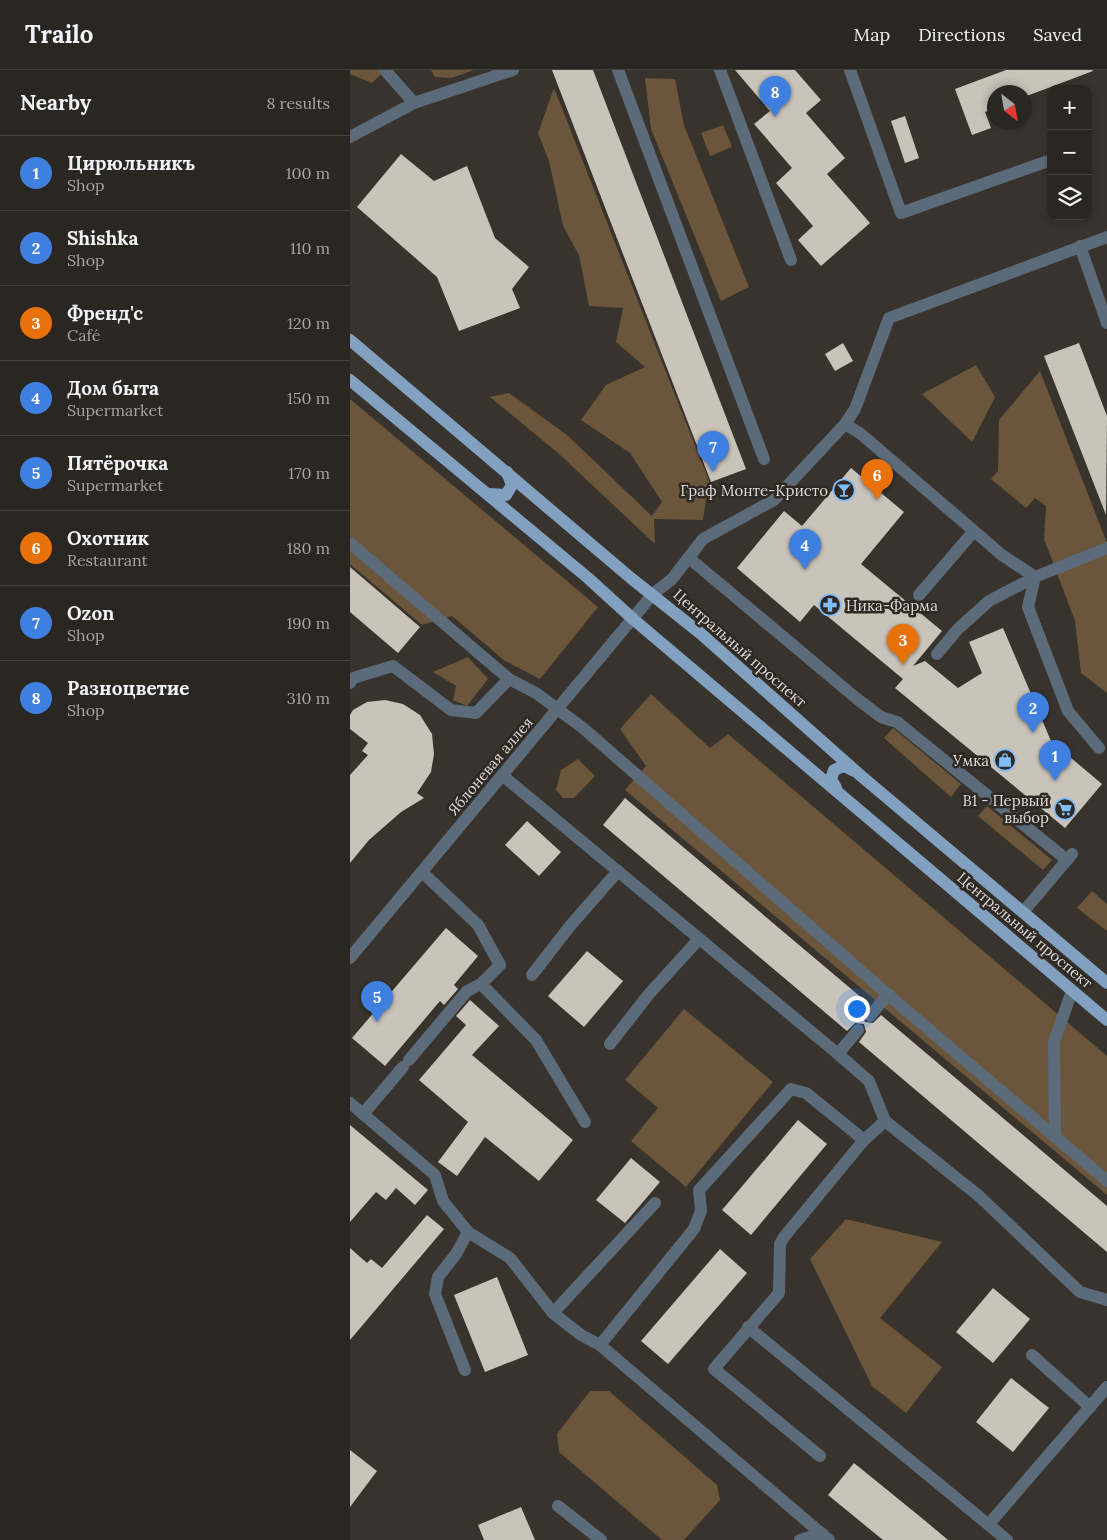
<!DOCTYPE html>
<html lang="en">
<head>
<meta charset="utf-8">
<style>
	:root { --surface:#2a2621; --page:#36322e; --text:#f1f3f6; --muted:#a5a5a5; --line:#46433f; --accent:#d93025 }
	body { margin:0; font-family:Lora,serif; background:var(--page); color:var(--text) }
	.controls { position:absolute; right:15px; top:15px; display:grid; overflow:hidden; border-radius:10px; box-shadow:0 2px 8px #0003 }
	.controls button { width:45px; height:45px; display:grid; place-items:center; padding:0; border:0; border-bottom:1px solid var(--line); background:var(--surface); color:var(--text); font:25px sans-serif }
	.compass { position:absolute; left:637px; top:15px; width:45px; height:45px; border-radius:50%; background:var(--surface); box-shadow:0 2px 8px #0003; rotate:149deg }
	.you { position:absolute; left:506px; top:938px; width:18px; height:18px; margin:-12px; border:4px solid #fff; border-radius:50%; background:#1a73e8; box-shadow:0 0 0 8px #1a73e833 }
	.badge { display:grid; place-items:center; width:32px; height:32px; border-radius:50%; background:var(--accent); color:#fff; font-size:16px; font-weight:700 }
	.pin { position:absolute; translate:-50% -41px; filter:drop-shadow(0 1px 2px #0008) }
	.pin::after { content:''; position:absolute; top:26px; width:18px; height:15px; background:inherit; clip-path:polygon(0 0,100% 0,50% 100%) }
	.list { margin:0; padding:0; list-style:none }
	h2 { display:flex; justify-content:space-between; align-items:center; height:65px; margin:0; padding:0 20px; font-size:21px }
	h2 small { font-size:16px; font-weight:400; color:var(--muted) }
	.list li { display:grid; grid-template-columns:32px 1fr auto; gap:15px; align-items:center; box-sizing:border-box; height:75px; padding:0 20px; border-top:1px solid var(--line) }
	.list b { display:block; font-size:19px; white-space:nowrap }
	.list p { margin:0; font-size:16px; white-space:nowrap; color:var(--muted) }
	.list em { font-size:16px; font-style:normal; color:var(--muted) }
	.icon { flex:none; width:28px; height:28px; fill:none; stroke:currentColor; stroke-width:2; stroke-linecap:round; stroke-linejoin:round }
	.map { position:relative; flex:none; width:757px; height:1470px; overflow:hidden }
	header { display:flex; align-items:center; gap:30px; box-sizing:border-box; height:70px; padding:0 25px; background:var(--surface); border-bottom:1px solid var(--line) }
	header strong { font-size:24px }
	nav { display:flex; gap:28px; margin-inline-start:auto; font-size:18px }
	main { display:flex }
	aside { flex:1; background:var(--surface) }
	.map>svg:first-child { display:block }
	.green { fill:#6b553b }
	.building { fill:#cac3ba }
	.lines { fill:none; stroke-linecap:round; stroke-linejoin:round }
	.minor { stroke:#5c6b7a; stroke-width:12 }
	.major { stroke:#82a0c0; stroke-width:12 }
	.labels { text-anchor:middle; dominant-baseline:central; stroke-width:5; stroke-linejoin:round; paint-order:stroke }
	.poi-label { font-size:15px; fill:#dfdbd7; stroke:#2e2922; text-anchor:end }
	.street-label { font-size:15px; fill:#dfdbd7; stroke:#2e2922 }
</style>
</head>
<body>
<header>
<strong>Trailo</strong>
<nav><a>Map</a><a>Directions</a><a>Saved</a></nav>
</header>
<main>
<aside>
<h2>Nearby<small>8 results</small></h2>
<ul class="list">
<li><span class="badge" style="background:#3f7fe0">1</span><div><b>Цирюльникъ</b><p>Shop</p></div><em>100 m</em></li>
<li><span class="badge" style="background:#3f7fe0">2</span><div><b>Shishka</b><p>Shop</p></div><em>110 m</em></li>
<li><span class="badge" style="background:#e8710a">3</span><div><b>Френд'с</b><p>Café</p></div><em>120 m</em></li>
<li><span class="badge" style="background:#3f7fe0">4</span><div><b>Дом быта</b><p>Supermarket</p></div><em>150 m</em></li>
<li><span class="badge" style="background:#3f7fe0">5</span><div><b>Пятёрочка</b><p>Supermarket</p></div><em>170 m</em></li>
<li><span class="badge" style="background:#e8710a">6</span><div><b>Охотник</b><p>Restaurant</p></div><em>180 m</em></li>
<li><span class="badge" style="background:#3f7fe0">7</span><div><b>Ozon</b><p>Shop</p></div><em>190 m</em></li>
<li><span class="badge" style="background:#3f7fe0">8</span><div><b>Разноцветие</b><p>Shop</p></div><em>310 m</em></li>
</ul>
</aside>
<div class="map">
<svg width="757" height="1470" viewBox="0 0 757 1470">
	<rect width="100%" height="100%" fill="#38332c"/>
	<g class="green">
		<polygon points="0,0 35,0 22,13 0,4"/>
		<polygon points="81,0 124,0 101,8 85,7"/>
		<polygon points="295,8 325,9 334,55 399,217 371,231 301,59"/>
		<polygon points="204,18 359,411 353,450 304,449 305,474 208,383 140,327 159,323 217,365 302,446 312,432 280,383 231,350 256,315 295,297 266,272 273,238 239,236 229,185 213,156 199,91 188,63"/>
		<polygon points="373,55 382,77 360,86 351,63"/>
		<polygon points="626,295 645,327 622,372 572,324"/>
		<polygon points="690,301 757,473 757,623 731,603 725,551 694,469 696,436 685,428 676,438 641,409 648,401 649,350"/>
		<polygon points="0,329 248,537 190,609 155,591 102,546 72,555 0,494"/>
		<polygon points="118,587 138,609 117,636 103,630 106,616 83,602"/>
		<polygon points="301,624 360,678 378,664 757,986 757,1125 275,720 296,696 270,659"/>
		<polygon points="543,658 611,714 601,727 534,668"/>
		<polygon points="228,689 245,706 224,728 213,728 206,720 211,700"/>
		<polygon points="637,736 702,790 693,800 628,746"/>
		<polygon points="742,821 757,834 757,861 727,838"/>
		<polygon points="334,939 423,1012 336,1117 281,1071 308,1038 275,1010"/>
		<polygon points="496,1149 592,1172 530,1248 592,1297 556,1343 522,1316 460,1189"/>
		<polygon points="240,1321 259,1321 367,1415 370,1430 334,1470 312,1470 209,1382 207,1364"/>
	</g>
	<g class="building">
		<polygon points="202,0 243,0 396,399 361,412"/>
		<polygon points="385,0 445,0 471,30 456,43 495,88 477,104 520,153 471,196 448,170 463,156 426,113 442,98 404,54 420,41"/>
		<polygon points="656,0 742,0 743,1 674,27 674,22 644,22 644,39 635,42 641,58 622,65 605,19"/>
		<polygon points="555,46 569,88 555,93 541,51"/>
		<polygon points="51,84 84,111 117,96 145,168 179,197 162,219 170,238 109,261 87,207 7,137"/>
		<polygon points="493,273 503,291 485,301 475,284"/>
		<polygon points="729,273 757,346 756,445 694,286"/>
		<polygon points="501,398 554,442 511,494 592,561 563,596 575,591 608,618 632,603 619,572 653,558 701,671 752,714 715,758 545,618 553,609 464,535 450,552 387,498 434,441 452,456"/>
		<polygon points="0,497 70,557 48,583 0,542"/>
		<polygon points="35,630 53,634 70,645 82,664 84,684 81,702 67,723 74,728 51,742 19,770 0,793 0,705 18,685 12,681 18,673 0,659 0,645 3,640 17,632"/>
		<polygon points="275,728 519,934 512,944 515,952 523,953 531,945 757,1136 757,1182 509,972 516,962 514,954 505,953 497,961 253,755"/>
		<polygon points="177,751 211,782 189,806 155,775"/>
		<polygon points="96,858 128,886 104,915 108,919 94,935 90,931 35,996 2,968"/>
		<polygon points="237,881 273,911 234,957 198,926"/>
		<polygon points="120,930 149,956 122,985 223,1070 189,1111 135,1067 107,1106 88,1092 118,1052 69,1010 116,955 106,946"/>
		<polygon points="448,1050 477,1074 401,1165 372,1140"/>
		<polygon points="0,1055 78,1120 65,1135 46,1118 36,1130 26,1122 0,1152"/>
		<polygon points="281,1088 310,1112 275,1153 246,1130"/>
		<polygon points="77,1145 94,1159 0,1270 0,1178 17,1193 21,1189 32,1198"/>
		<polygon points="370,1179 397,1203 318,1294 291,1271"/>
		<polygon points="147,1207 178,1285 135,1302 104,1225"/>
		<polygon points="643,1218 680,1249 643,1293 606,1262"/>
		<polygon points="661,1308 699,1338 663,1382 626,1352"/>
		<polygon points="0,1380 27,1401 0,1437"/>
		<polygon points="504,1393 573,1449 598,1470 533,1470 478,1425"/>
		<polygon points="171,1437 185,1470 134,1470 128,1455"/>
	</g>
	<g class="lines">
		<g class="minor">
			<polyline points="35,0 64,33"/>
			<polyline points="268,0 414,389"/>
			<polyline points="370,0 441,190"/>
			<polyline points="500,0 551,143 701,90"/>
			<polyline points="0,67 64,33 163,0"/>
			<polyline points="730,176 757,253"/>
			<polyline points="495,354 511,364 652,485 685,507 678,537 718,641 749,678"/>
			<polyline points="0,473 159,609 186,623 233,658 550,935 757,1111"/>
			<polyline points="339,488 506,628 531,647 547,652 717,790"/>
			<polyline points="569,525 624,461"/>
			<polyline points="587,584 608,559 639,531 685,507 757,478"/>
			<polyline points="0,613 3,608 43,596 101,640 126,643 159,609"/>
			<polyline points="152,705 488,984 519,1011 535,1051 629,1126 730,1222 757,1230"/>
			<polyline points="674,841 722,784"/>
			<polyline points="0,888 303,524 322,509 353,469 424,430 495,354 505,339 539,248 757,167"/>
			<polyline points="182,905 220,856 268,801"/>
			<polyline points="131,914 186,970 235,1052"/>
			<polyline points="520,946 538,924"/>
			<polyline points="260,974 299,924 349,869"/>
			<polyline points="488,984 508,960"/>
			<polyline points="59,990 117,921 131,914 150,895 128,855 72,802"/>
			<polyline points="0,1033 85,1105 93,1131 118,1162 160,1188 203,1243 231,1265 250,1275 479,1470"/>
			<polyline points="13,1044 53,997"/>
			<polyline points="705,1067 704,972 722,921"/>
			<polyline points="203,1243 305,1133"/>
			<polyline points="398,1257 657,1470"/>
			<polyline points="250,1275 344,1159 351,1141 349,1120 441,1019 456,1023 514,1070"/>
			<polyline points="682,1285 740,1337"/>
			<polyline points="115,1300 85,1224 88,1207 106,1184 118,1162"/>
			<polyline points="470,1386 364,1299 429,1223 430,1174 434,1167 514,1070 535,1051"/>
			<polyline points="208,1436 251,1470"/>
			<polyline points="639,1454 757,1317"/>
			<polyline points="450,1470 472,1463"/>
		</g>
		<g class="major">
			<polyline points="0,270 282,509 350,563 510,705 757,913"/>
			<polyline points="0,310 238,508 283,549 757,950"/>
			<polyline points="138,424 156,425 162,415 157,402"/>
			<polyline points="486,718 481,709 484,700 494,696 504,701"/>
		</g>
	</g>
	<defs>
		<g id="bar-ring" transform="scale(1.125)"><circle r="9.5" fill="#2e2922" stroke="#81bdfa" stroke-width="1.5"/><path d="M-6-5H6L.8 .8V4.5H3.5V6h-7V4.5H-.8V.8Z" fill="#81bdfa"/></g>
		<g id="pharmacy-ring" transform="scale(1.125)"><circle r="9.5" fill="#2e2922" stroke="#81bdfa" stroke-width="1.5"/><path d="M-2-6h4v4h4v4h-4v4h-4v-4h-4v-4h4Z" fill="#81bdfa"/></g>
		<g id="shop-ring" transform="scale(1.125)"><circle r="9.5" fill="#2e2922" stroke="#81bdfa" stroke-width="1.5"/><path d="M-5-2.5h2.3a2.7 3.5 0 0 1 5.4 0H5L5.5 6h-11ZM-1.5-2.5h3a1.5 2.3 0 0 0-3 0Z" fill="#81bdfa"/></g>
		<g id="supermarket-ring" transform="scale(1.125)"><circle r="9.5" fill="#2e2922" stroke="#81bdfa" stroke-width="1.5"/><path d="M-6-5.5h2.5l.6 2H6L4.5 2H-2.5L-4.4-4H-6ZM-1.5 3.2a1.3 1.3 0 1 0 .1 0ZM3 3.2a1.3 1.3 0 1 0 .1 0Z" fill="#81bdfa"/></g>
	</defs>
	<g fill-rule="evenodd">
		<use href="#bar-ring" x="494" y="420"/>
		<use href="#pharmacy-ring" x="480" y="535"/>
		<use href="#shop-ring" x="655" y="690"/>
		<use href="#supermarket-ring" x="715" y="739"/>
	</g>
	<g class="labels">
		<g class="poi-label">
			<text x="478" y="420">Граф Монте-Кристо</text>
			<text x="496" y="535" text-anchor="start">Ника-Фарма</text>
			<text x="639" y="690">Умка</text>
			<text x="699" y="730">В1 - Первый<tspan x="699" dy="17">выбор</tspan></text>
		</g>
		<g class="street-label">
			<text transform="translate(390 578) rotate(41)">Центральный проспект</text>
			<text transform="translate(140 696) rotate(-50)">Яблоневая аллея</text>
			<text transform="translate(675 860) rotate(40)">Центральный проспект</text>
		</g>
	</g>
</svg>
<div class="controls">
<button>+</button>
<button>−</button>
<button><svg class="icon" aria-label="layers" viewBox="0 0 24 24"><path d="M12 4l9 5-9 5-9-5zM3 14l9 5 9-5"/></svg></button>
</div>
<svg class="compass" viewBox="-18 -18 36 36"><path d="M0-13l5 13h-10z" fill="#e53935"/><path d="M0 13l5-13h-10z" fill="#a5a5a5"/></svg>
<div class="you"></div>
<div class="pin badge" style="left:705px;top:711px;background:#3f7fe0">1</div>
<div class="pin badge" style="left:683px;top:663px;background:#3f7fe0">2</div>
<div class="pin badge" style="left:553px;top:595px;background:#e8710a">3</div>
<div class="pin badge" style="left:455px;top:500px;background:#3f7fe0">4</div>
<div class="pin badge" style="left:27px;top:952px;background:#3f7fe0">5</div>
<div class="pin badge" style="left:527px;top:430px;background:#e8710a">6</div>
<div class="pin badge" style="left:363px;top:402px;background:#3f7fe0">7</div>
<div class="pin badge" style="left:425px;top:47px;background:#3f7fe0">8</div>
</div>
</main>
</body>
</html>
